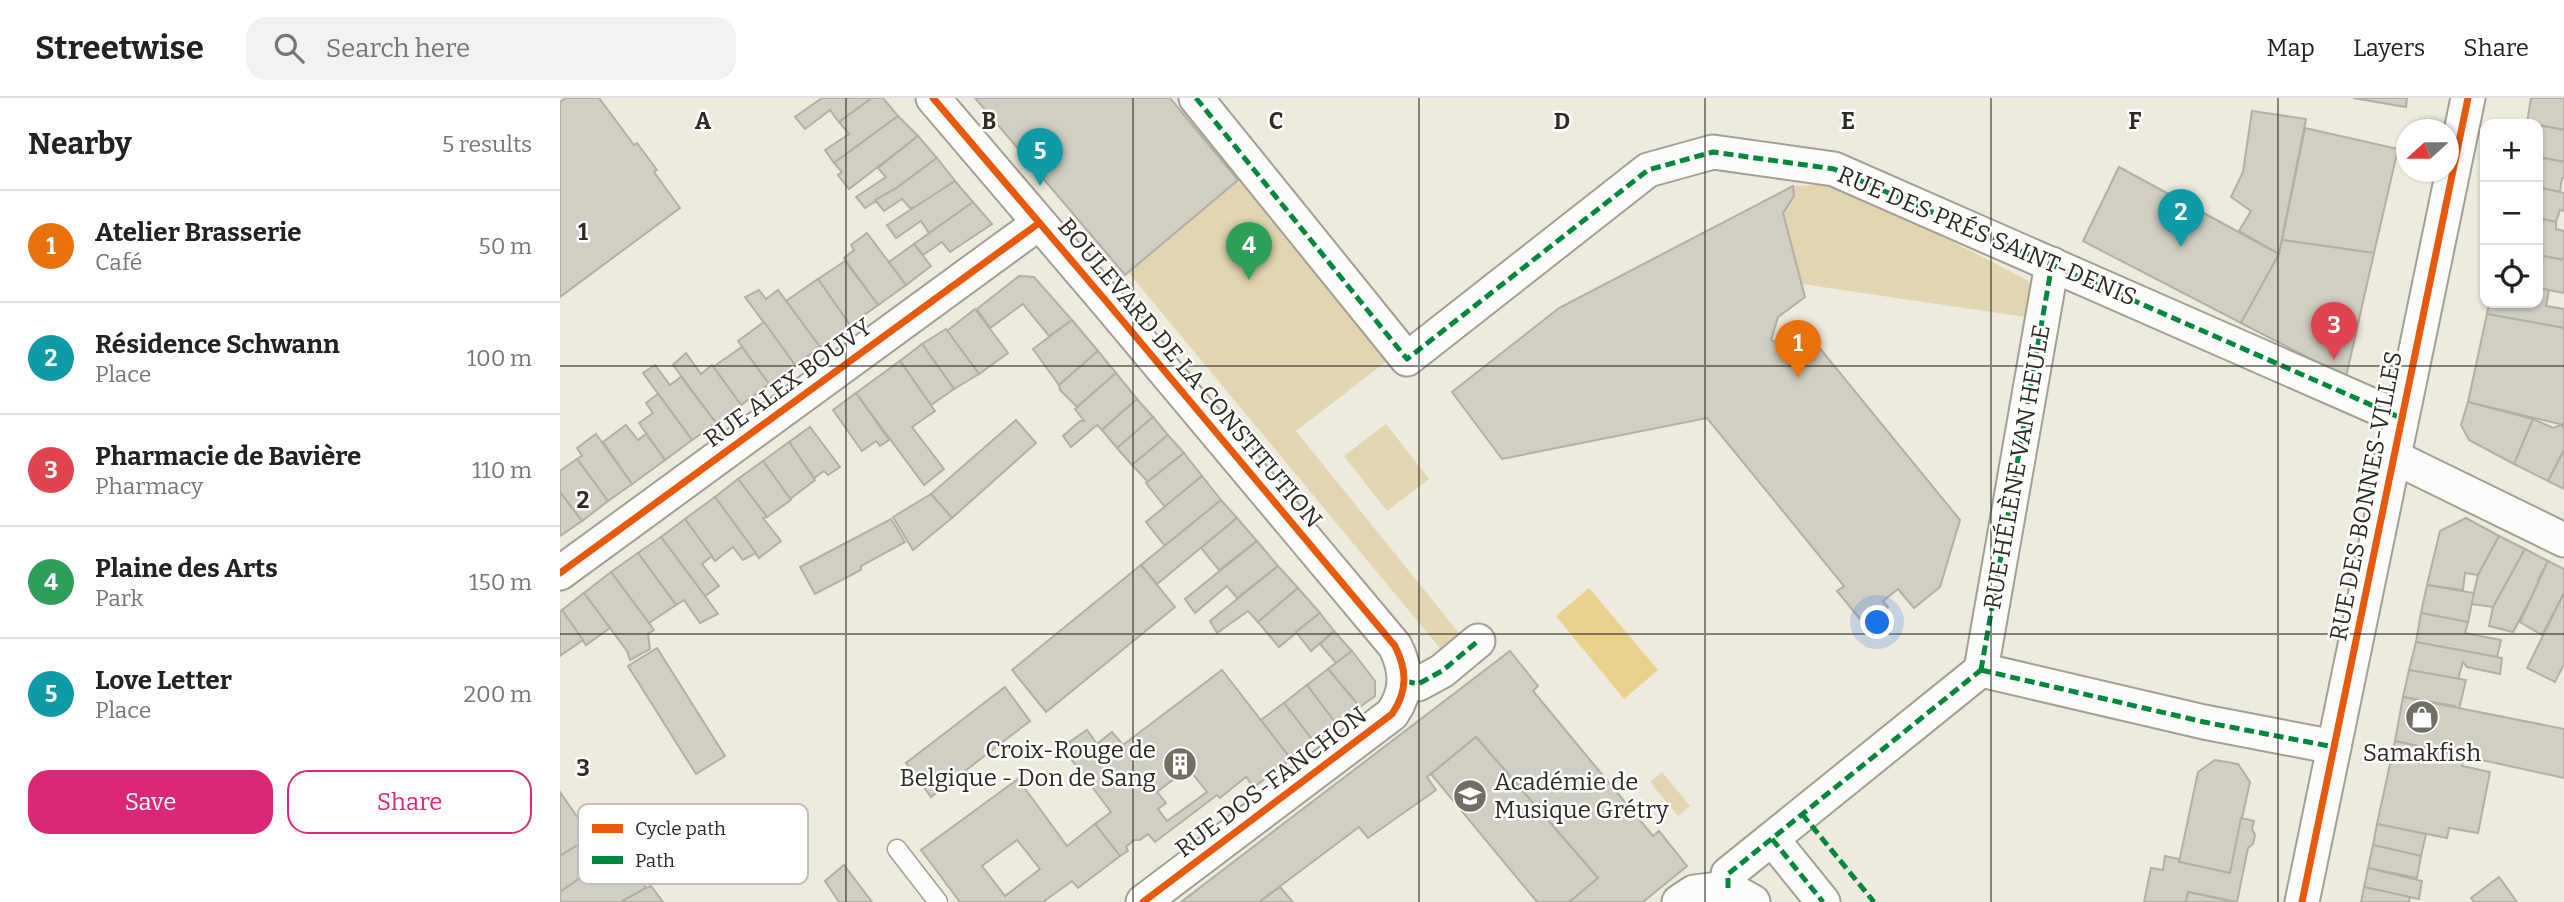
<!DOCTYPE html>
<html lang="en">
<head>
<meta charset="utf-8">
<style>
	:root { --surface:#fff; --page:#f2f2f2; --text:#222; --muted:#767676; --line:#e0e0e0; --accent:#db2777 }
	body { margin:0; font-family:Bitter,serif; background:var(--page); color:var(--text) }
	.controls { position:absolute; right:21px; top:21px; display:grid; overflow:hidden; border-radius:14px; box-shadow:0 2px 5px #0004 }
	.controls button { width:63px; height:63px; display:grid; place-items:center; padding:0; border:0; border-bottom:2px solid var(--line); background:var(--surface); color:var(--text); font:35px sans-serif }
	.compass { position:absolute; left:1836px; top:21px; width:63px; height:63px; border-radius:50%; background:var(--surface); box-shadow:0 2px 5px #0004; rotate:249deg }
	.you { position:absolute; left:1318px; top:525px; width:24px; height:24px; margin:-18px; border:5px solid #fff; border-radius:50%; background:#1a73e8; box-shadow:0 0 0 10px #1a73e833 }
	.badge { display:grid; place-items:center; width:46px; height:46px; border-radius:50%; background:var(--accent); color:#fff; font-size:23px; font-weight:700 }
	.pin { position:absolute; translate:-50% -58px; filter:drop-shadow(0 2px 4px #0008) }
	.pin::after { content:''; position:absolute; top:37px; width:24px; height:21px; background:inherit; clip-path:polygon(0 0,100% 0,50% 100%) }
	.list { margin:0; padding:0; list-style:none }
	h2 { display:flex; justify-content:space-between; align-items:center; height:91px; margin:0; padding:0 28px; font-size:30px }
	h2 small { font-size:23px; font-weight:400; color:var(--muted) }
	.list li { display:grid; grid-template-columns:46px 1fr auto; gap:21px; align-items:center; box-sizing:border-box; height:112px; padding:0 28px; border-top:2px solid var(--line) }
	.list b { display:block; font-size:26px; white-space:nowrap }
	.list p { margin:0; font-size:23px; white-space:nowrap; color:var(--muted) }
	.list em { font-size:23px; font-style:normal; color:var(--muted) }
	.actions { display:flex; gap:14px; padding:21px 28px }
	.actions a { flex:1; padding:16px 0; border:2px solid var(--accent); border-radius:21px; text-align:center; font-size:24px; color:var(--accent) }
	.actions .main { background:var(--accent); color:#fff }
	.icon { flex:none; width:38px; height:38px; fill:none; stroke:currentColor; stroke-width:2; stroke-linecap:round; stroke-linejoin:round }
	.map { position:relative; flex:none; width:2004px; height:804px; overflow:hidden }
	header { display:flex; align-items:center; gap:42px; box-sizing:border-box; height:98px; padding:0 35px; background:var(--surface); border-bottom:2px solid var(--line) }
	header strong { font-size:33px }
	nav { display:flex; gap:38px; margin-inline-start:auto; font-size:24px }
	.search { width:490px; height:63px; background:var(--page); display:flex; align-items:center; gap:18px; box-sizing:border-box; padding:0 24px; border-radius:21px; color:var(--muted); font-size:26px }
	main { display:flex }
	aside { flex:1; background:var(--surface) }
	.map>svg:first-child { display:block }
	.green { fill:#e2d6b2 }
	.water { fill:#e8d28d }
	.building { fill:#d1cec3; stroke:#b3afa5; stroke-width:2; fill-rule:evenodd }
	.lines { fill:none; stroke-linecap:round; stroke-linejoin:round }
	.lane-casing { stroke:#a29f94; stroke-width:21 }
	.street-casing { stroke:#a29f94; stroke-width:37 }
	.lane { stroke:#fcfcfa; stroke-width:18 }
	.street { stroke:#fcfcfa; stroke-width:33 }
	.quiet { stroke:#00873e; stroke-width:5; stroke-dasharray:10 5; stroke-linecap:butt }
	.cycleway-casing { stroke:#fff; stroke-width:11 }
	.cycleway { stroke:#e8590c; stroke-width:7 }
	.grid { fill:none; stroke:#2f2b22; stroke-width:2; stroke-opacity:0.55 }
	.labels { text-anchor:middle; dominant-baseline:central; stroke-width:5; stroke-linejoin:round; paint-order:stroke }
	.street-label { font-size:24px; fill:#2f2b22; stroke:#fff }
	.poi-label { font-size:24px; fill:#2f2b22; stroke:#fff; text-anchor:end }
	.key { fill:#fff; stroke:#c1bfbd; stroke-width:2 }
	.key-label { font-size:19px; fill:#2f2b22 }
	.grid-label { font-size:23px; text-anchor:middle; font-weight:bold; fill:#2f2b22; stroke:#fff; stroke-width:5; stroke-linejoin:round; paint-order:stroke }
</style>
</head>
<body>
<header>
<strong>Streetwise</strong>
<div class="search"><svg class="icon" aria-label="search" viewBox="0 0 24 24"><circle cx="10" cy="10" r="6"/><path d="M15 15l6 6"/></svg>Search here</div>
<nav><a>Map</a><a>Layers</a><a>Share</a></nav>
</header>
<main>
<aside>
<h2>Nearby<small>5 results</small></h2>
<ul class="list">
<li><span class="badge" style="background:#e8710a">1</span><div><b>Atelier Brasserie</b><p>Café</p></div><em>50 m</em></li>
<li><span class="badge" style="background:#0f9aa8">2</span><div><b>Résidence Schwann</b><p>Place</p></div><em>100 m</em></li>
<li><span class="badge" style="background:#e0444e">3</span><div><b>Pharmacie de Bavière</b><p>Pharmacy</p></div><em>110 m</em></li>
<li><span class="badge" style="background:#2e9e5b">4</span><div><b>Plaine des Arts</b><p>Park</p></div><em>150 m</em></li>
<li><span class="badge" style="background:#0f9aa8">5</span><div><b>Love Letter</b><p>Place</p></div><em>200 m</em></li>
</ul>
<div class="actions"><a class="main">Save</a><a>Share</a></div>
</aside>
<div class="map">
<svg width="2004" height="804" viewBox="0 0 2004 804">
	<rect width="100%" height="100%" fill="#eeeadd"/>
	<g class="green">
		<polygon points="678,82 827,263 736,333 903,540 884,555 568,174"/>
		<polygon points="1280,86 1467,182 1476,194 1479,221 1242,186 1223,115 1234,98 1233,88"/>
		<polygon points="826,326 869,381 827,413 784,358"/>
		<polygon points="1102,674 1130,708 1118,718 1090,684"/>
	</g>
	<polygon class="water" points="1029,490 1098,572 1064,601 996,518"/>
	<g class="building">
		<polygon points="6,0 39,0 74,47 77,45 97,72 94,74 120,110 0,199 0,4"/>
		<polygon points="312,0 279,24 270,12 245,31 235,19 262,0"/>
		<polygon points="312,0 323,0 338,18 274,65 265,52 289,36 279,24"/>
		<polygon points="415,0 610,0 678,82 565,177"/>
		<polygon points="1793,0 1847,0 1846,9"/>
		<polygon points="1971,0 2004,0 2004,32 1967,25"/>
		<polygon points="1692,13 1746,21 1719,156 1679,133 1691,113 1671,99 1683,74"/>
		<polygon points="338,18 358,38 289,91 278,77 282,74 274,65"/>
		<polygon points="1978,27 2004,32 2004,64 1978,59"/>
		<polygon points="1745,30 1838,51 1814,155 1722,142"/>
		<polygon points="358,38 377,60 335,91 305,110 296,99 326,79 318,70"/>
		<polygon points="1978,59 2004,64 2004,80 2002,80 2000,94 1978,89"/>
		<polygon points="377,60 395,83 357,109 350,110 342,101 324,113 315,102 335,91"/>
		<polygon points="1559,69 1719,156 1681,225 1523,143"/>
		<polygon points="395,83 413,104 369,135 361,123 336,140 327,127"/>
		<polygon points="1233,88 1234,98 1223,115 1245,199 1218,219 1211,242 1232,251 1258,248 1400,422 1380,489 1354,510 1338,491 1323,503 1328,509 1305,527 1277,493 1284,488 1147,320 942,361 892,294 999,210"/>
		<polygon points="1978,89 2004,95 2004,113 2000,112 1996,124 1978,120"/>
		<polygon points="413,104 432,126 390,154 382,144 363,157 354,146"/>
		<polygon points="1978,120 1996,124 1996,131 2004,133 2004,162 1978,157"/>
		<polygon points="307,135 346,187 318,207 284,160 294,152 291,147"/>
		<polygon points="1722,142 1814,155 1786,279 1681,225 1719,156"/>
		<polygon points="354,146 371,168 346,187 329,164"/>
		<polygon points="1978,157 2004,162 2004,195 1978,190"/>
		<polygon points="285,163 318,207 290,227 258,181"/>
		<polygon points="459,178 474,179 512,222 489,238 463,206 430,230 417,211"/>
		<polygon points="258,181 290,227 260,249 226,203"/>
		<polygon points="1978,190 1989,192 1986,208 2004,211 2004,230 1927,216 1929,205 1978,205"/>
		<polygon points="199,192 206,201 218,192 260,249 235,267 185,199"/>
		<polygon points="415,211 448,255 419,276 387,233"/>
		<polygon points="1927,216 2004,230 2004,327 1908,304"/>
		<polygon points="512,222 538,253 499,287 473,251"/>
		<polygon points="204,224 235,267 209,286 178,243"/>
		<polygon points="386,231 419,276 394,291 362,246"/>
		<polygon points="362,246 394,291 371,307 340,263"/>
		<polygon points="182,249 209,286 181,307 153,269"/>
		<polygon points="538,253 556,275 517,309 500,292 499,287"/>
		<polygon points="126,255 141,276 152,267 181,307 156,325 113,267"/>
		<polygon points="340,263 375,313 352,329 384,371 364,387 296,295"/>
		<polygon points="95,267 110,287 121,279 156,325 132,342 83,275"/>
		<polygon points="556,275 577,301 542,332 537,327 511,349 503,338 520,323 524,323 515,311"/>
		<polygon points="296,295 329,342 320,348 316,343 302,353 273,312"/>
		<polygon points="98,296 132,342 105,362 79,325 93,315 86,305"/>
		<polygon points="577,301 593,319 557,350 542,332"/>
		<polygon points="1908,304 1973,321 1954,366 1909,342 1901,327"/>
		<polygon points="593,319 608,337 572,367 557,350"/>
		<polygon points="1973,321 1993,330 2001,327 2004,330 2004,352 1988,383 1954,366"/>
		<polygon points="456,322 476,345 392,420 371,396"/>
		<polygon points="66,327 78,342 86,336 105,362 72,386 43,344"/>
		<polygon points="250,329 280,369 268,377 264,373 254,380 229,344"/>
		<polygon points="36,336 72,386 48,403 17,361 22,358 17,350"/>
		<polygon points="608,337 624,355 588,384 572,367"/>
		<polygon points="229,344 255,382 230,401 203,363"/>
		<polygon points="2004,352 2004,391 1988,383"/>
		<polygon points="624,355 642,378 605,409 586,385"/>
		<polygon points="17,361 48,403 22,423 0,394 0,373"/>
		<polygon points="203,363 231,402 207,419 178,381"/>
		<polygon points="642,378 661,402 605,448 586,424"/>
		<polygon points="178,381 207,419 203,420 221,443 199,460 155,399"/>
		<polygon points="0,394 22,423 0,438"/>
		<polygon points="371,396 392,420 353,452 333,419"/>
		<polygon points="155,399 196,455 183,462 173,449 155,463 125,421"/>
		<polygon points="661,402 677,420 597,486 581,467"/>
		<polygon points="677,420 697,443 659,472 641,450"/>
		<polygon points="1906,420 1939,438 1918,477 1905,475 1903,492 1867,487 1880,433"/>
		<polygon points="125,421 152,458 142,466 159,488 145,498 101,439"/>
		<polygon points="331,421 345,444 301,468 301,472 255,496 240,469"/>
		<polygon points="1939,438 1965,451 1933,509 1911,506 1918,477"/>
		<polygon points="101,439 145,498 158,516 140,525 124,502 116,507 78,455"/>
		<polygon points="697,443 718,468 677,500 667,488 635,515 625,501"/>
		<polygon points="1965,451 1988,463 1978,482 1980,483 1953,534 1929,528 1933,509"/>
		<polygon points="78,455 116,507 89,525 51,474"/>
		<polygon points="1988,463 2004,471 2004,495 1982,537 1960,524"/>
		<polygon points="581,467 615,509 486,614 452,572"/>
		<polygon points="718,468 738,490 698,524 688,513 657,535 650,523"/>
		<polygon points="51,474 94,532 88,536 90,551 70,562 67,553 24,495"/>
		<polygon points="1867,487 1914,495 1908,524 1861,515"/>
		<polygon points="738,490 760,515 719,549 698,524"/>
		<polygon points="24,495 50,530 26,547 2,512"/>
		<polygon points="2004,495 2004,566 1995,584 1967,570"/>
		<polygon points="2,512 23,542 0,558 0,514"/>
		<polygon points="760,515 774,533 751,553 736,534"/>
		<polygon points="1861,515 1908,524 1905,535 1941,542 1937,559 1856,544"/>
		<polygon points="774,533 792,553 776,565 760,546"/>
		<polygon points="1856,544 1942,560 1940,576 1907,569 1903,564 1898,581 1849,572"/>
		<polygon points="97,550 165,658 136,676 68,568"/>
		<polygon points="792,553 815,583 815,598 800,609 768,571"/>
		<polygon points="950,553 978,588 973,593 1093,738 1099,733 1127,768 1083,804 1009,804 1038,780 916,639 867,679 876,692 808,740 799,729 699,804 621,804"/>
		<polygon points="768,571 800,609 777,627 747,587"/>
		<path d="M 662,572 L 731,661 L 694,689 L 686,679 L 660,700 L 657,697 L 595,744 L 588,736 L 580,742 L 574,742 L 566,749 L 568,753 L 560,758 L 535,726 L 551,714 L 502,649 L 527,632 L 537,646 L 552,634 L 563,647 ZM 628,670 L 647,694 L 607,723 L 598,711 L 606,705 L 597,694 Z"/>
		<polygon points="1849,572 1906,582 1899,611 1895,610 1895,608 1843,599"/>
		<polygon points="747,587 777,627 754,644 724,605"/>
		<polygon points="445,589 470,623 371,699 346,665"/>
		<polygon points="1843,599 2004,631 2004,680 1835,643"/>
		<polygon points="724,605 754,644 731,661 701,622"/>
		<polygon points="916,639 1038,780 1009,804 977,804 871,676"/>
		<polygon points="1835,643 1904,658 1902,668 1930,674 1918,735 1889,730 1887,740 1817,726"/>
		<polygon points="1655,662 1678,666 1690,684 1670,775 1619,764 1638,674"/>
		<path d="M 458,681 L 507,748 L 535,726 L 560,758 L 518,790 L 512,783 L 483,804 L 400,804 L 361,752 ZM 457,742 L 480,771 L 445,798 L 422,768 Z"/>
		<polygon points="0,694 31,739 0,758"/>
		<polygon points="1681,720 1694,723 1692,731 1695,737 1693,746 1688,750 1677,804 1628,794 1626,804 1584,804 1591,770 1603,772 1605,758 1619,761 1619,764 1670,775"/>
		<polygon points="1817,726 1866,736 1861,758 1813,747"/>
		<polygon points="75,729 78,734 88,729 94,740 80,746 80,752 53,766 49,760 0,794 0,758 31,739 38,751"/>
		<polygon points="1813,747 1861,758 1857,780 1808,770"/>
		<polygon points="49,760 62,779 77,771 86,790 61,804 0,804 0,794"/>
		<polygon points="284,767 312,804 279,804 265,783"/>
		<polygon points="1808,770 1862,783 1859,801 1804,789"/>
		<polygon points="1939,779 1957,804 1914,804 1911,800"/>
		<polygon points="91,788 103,804 61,804 86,790"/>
		<polygon points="720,789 733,804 699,804"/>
		<polygon points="1804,789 1850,799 1849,804 1801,804"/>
		<polygon points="1628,794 1674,804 1626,804"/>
	</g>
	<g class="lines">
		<g class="lane-casing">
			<polyline id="lane" points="337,751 378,804"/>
		</g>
		<g class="street-casing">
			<g id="street">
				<path d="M 373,0 L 546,203 L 835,548 C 847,572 848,593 832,616 L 583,804"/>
				<polyline points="636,0 847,261 1088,72 1153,54 1274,71 1841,320"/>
				<polyline points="1832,358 2004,442"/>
				<polyline points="0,475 479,125"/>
				<polyline points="1421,572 1492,166"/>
				<polyline points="1421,572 1644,624 1774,649"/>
				<polyline points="845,583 858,586 882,573 918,543"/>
				<polyline points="1212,741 1263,804"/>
				<polyline points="1168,790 1168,776 1421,572"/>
				<polyline points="1168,790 1193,804"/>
				<polyline points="1119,804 1134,794 1168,790"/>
				<path d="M 1742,804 C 1798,536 1852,268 1908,0"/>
			</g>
		</g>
		<use href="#lane" class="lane"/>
		<use href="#street" class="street"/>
		<g class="quiet">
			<polyline points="636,0 847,261 1088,72 1153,54 1274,71 1841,320"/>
			<polyline points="1421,572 1492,166"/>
			<polyline points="1421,572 1644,624 1774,649"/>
			<polyline points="845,583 858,586 882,573 918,543"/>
			<polyline points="1242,716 1314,804"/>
			<polyline points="1212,741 1263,804"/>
			<polyline points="1168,790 1168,776 1421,572"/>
		</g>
		<g class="cycleway-casing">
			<g id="cycleway">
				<path d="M 373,0 L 546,203 L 835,548 C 847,572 848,593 832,616 L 583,804"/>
				<polyline points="0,475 479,125"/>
				<path d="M 1742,804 C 1798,536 1852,268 1908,0"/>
			</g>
		</g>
		<use href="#cycleway" class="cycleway"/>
	</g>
	<path class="grid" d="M 286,0 L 286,804M 573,0 L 573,804M 859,0 L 859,804M 1145,0 L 1145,804M 1431,0 L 1431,804M 1718,0 L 1718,804M 0,268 L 2004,268M 0,536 L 2004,536"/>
	<defs>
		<g id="shop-disc" transform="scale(1.75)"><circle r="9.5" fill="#726e63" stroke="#fff"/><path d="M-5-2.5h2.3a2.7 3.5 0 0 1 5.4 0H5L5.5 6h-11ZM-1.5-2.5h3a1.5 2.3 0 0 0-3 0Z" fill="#fff"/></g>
		<g id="building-disc" transform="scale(1.75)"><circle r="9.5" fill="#726e63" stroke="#fff"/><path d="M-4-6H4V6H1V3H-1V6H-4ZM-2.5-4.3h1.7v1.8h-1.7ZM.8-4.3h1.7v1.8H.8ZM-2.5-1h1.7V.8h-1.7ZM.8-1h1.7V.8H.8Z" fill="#fff"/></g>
		<g id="university-disc" transform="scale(1.75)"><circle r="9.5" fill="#726e63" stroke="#fff"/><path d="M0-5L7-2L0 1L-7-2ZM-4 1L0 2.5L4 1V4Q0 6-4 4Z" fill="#fff"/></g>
	</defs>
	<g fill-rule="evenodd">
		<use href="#shop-disc" x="1862" y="619"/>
		<use href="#building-disc" x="620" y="666"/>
		<use href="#university-disc" x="910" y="698"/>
	</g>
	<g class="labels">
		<g class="street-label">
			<text transform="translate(1427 138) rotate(23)">RUE DES PRÉS SAINT-DENIS</text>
			<text transform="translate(630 275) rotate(50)">BOULEVARD DE LA CONSTITUTION</text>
			<text transform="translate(228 285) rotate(-36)">RUE ALEX BOUVY</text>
			<text transform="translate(1457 369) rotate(-80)">RUE HÉLÈNE VAN HEULE</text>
			<text transform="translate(1806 398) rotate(-79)">RUE DES BONNES-VILLES</text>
			<text transform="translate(711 684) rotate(-37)">RUE DOS-FANCHON</text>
		</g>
		<g class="poi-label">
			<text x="596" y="652">Croix-Rouge de<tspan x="596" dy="28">Belgique - Don de Sang</tspan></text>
			<text x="1862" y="655" text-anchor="middle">Samakfish</text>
			<text x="934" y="684" text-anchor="start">Académie de<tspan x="934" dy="28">Musique Grétry</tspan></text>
		</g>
	</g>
	<rect x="18" y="706" width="230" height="80" rx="10" class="key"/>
	<rect x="32" y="726" width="31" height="9" fill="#e8590c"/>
	<rect x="32" y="758" width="31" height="8" fill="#00873e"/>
	<g class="key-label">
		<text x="75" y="737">Cycle path</text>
		<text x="75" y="769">Path</text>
	</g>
	<g class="grid-label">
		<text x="143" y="31">A</text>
		<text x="429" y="31">B</text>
		<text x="716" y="31">C</text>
		<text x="1002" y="31">D</text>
		<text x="1288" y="31">E</text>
		<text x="1575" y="31">F</text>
		<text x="23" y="142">1</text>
		<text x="23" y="410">2</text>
		<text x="23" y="678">3</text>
	</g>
</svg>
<div class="controls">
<button>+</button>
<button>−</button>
<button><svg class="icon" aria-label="locate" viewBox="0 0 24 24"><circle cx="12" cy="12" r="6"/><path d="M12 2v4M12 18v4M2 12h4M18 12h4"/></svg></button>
</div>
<svg class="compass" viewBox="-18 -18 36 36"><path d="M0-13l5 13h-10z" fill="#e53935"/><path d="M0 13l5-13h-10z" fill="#767676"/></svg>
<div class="you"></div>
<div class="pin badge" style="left:1238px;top:280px;background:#e8710a">1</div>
<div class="pin badge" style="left:1621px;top:149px;background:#0f9aa8">2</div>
<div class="pin badge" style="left:1774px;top:262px;background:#e0444e">3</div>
<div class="pin badge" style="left:689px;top:182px;background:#2e9e5b">4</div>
<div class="pin badge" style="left:480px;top:88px;background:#0f9aa8">5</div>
</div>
</main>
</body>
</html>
